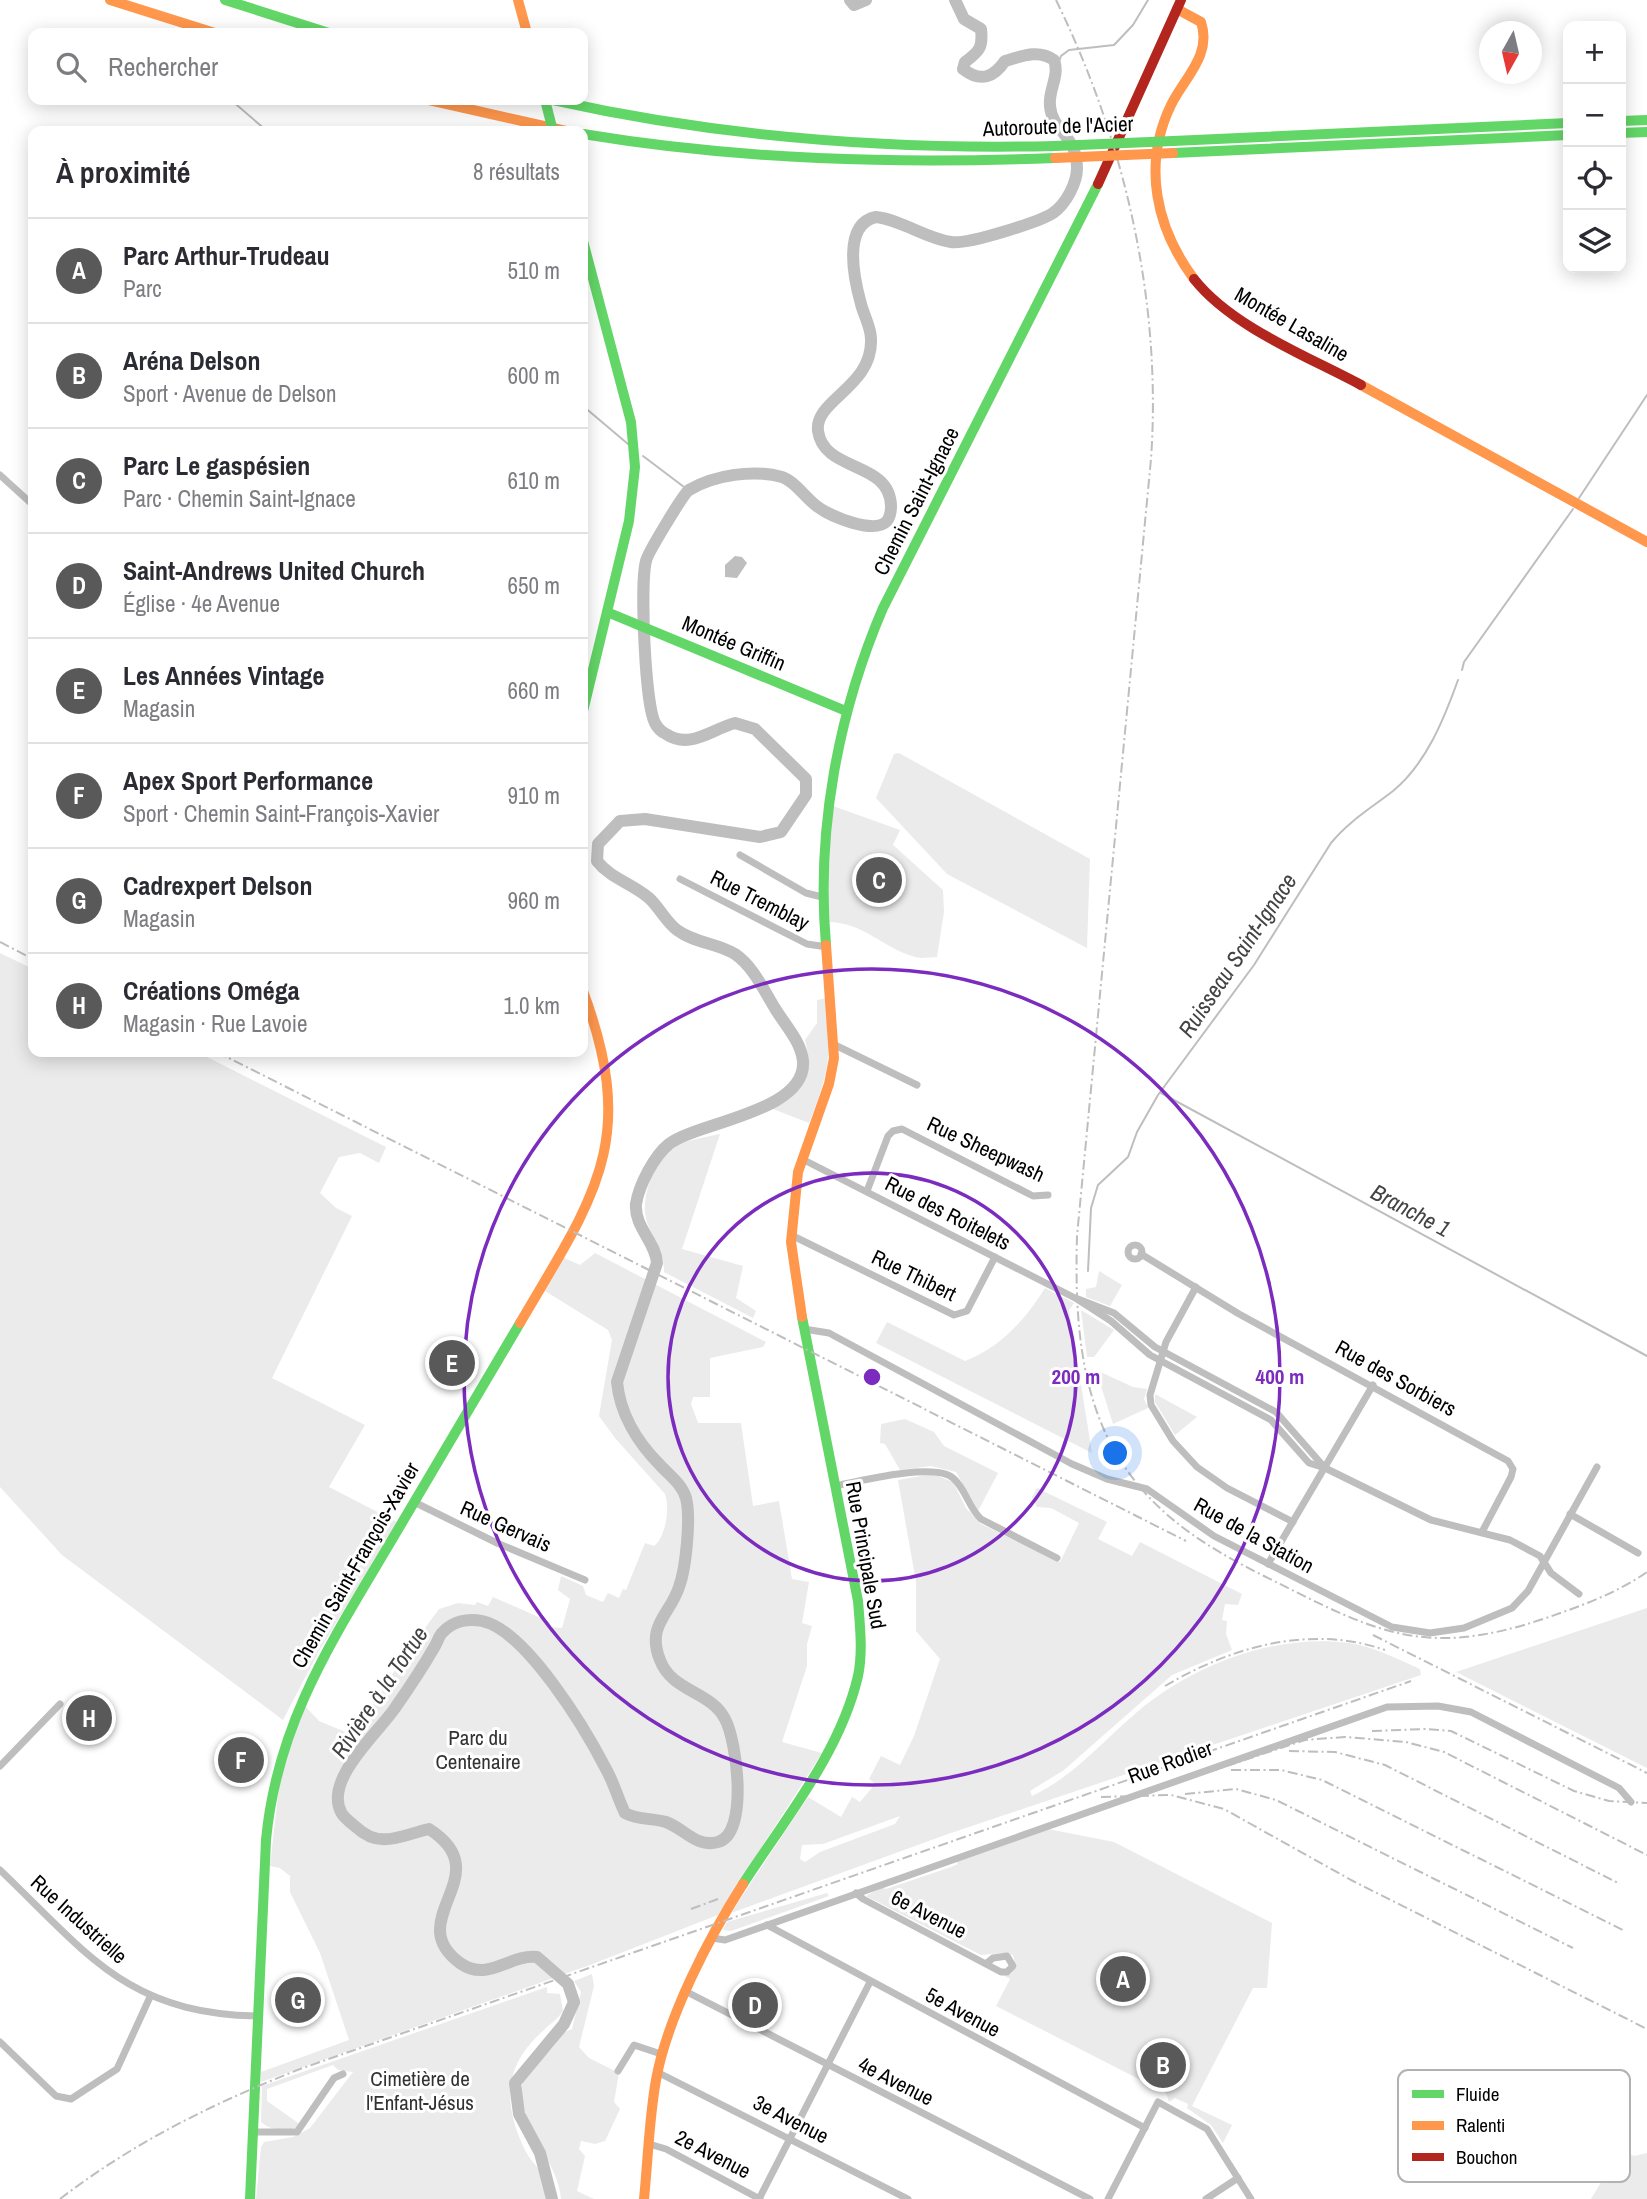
<!DOCTYPE html>
<html lang="fr">
<head>
<meta charset="utf-8">
<style>
	:root { --surface:#fff; --page:#f7f7f7; --text:#2b2b33; --muted:#7c7c81; --line:#e1e1e2; --accent:#595959 }
	body { margin:0; font-family:"Archivo Narrow",sans-serif; background:var(--page); color:var(--text) }
	.controls { position:absolute; right:21px; top:21px; display:grid; overflow:hidden; border-radius:14px; box-shadow:0 4px 18px #0003 }
	.controls button { width:63px; height:63px; display:grid; place-items:center; padding:0; border:0; border-bottom:2px solid var(--line); background:var(--surface); color:var(--text); font:35px sans-serif }
	.compass { position:absolute; left:1479px; top:21px; width:63px; height:63px; border-radius:50%; background:var(--surface); box-shadow:0 4px 18px #0003; rotate:188deg }
	.you { position:absolute; left:1116px; top:1454px; width:24px; height:24px; margin:-18px; border:5px solid #fff; border-radius:50%; background:#1a73e8; box-shadow:0 0 0 10px #1a73e833 }
	.badge { display:grid; place-items:center; width:46px; height:46px; border-radius:50%; background:var(--accent); color:#fff; font-size:23px; font-weight:700 }
	.pin { position:absolute; translate:-50% -50%; border:4px solid #fff; box-shadow:0 2px 7px #0006 }
	.list { margin:0; padding:0; list-style:none }
	h2 { display:flex; justify-content:space-between; align-items:center; height:91px; margin:0; padding:0 28px; font-size:30px }
	h2 small { font-size:23px; font-weight:400; color:var(--muted) }
	.list li { display:grid; grid-template-columns:46px 1fr auto; gap:21px; align-items:center; box-sizing:border-box; height:105px; padding:0 28px; border-top:2px solid var(--line) }
	.list b { display:block; font-size:26px; white-space:nowrap }
	.list p { margin:0; font-size:23px; white-space:nowrap; color:var(--muted) }
	.list em { font-size:23px; font-style:normal; color:var(--muted) }
	.icon { flex:none; width:38px; height:38px; fill:none; stroke:currentColor; stroke-width:2; stroke-linecap:round; stroke-linejoin:round }
	.map { position:relative; flex:none; width:1647px; height:2199px; overflow:hidden }
	.search { position:absolute; background:var(--surface); box-shadow:0 4px 18px #0003; left:28px; top:28px; width:560px; height:77px; display:flex; align-items:center; gap:18px; box-sizing:border-box; padding:0 24px; border-radius:14px; color:var(--muted); font-size:26px }
	.panel { position:absolute; background:var(--surface); box-shadow:0 4px 18px #0003; left:28px; top:126px; width:560px; height:931px; border-radius:14px }
	.map>svg:first-child { display:block }
	.green { fill:#ebebeb; fill-rule:evenodd }
	.water { fill:#bebebe }
	.lines { fill:none; stroke-linecap:round; stroke-linejoin:round }
	.stream { stroke:#bebebe; stroke-width:2 }
	.river { stroke:#bebebe; stroke-width:12 }
	.street { stroke:#bebebe; stroke-width:7 }
	.fast { stroke:#63d668; stroke-width:10 }
	.slow { stroke:#ff974d; stroke-width:10 }
	.jam { stroke:#b3261e; stroke-width:10 }
	.rail { stroke:#bebebe; stroke-width:2; stroke-dasharray:10 3.5 2 3.5; stroke-linecap:butt }
	.fast-bridge { stroke:#63d668; stroke-width:10 }
	.slow-bridge { stroke:#ff974d; stroke-width:10 }
	.ring { fill:none; stroke:#7b2cbf; stroke-width:3.5 }
	.labels { text-anchor:middle; dominant-baseline:central; stroke-width:6; stroke-linejoin:round; paint-order:stroke }
	.street-label { font-size:21px; fill:#000; stroke:#fff }
	.park-label { font-size:21px; fill:#323232; stroke:#fff }
	.water-label { font-size:23px; font-style:italic; fill:#434343; stroke:#fff }
	.key { fill:#fff; stroke:#b2b2b2; stroke-width:2 }
	.key-label { font-size:19px; fill:#000 }
	.centre { fill:#7b2cbf; stroke:#fff; stroke-width:3.5 }
	.ring-label { font-size:21px; text-anchor:middle; font-weight:bold; fill:#7b2cbf; stroke:#fff; stroke-width:6; stroke-linejoin:round; paint-order:stroke }
</style>
</head>
<body>
<div class="map">
<svg width="1647" height="2199" viewBox="0 0 1647 2199">
	<rect width="100%" height="100%" fill="#fff"/>
	<g class="green">
		<polygon points="899,753 1090,859 1087,948 947,874 876,798 894,754"/>
		<path d="M 833,806 L 900,830 L 893,845 L 943,890 L 944,912 L 937,957 C 930,957 921,959 915,957 C 883,948 863,922 828,922 L 828,843 Z"/>
		<polygon points="0,953 33,969 33,1052 197,1052 386,1147 379,1163 360,1153 339,1157 320,1193 336,1208 352,1216 272,1378 365,1425 329,1487 397,1522 319,1651 283,1720 62,1555 0,1487"/>
		<path d="M 827,998 C 832,1052 829,1073 809,1123 L 773,1109 C 799,1092 814,1072 805,1040 L 817,1023 L 817,1000 Z"/>
		<path d="M 720,1134 L 682,1249 L 743,1266 L 736,1298 L 756,1311 L 753,1318 L 664,1272 C 665,1252 653,1240 647,1222 C 639,1198 655,1157 678,1145 C 691,1139 706,1137 720,1134 Z"/>
		<path d="M 595,1253 L 766,1342 L 763,1347 L 710,1358 L 710,1397 L 693,1397 L 691,1404 L 698,1423 L 741,1423 L 753,1506 L 779,1501 L 792,1579 L 809,1582 L 802,1623 L 812,1626 L 807,1644 L 807,1666 L 782,1742 L 822,1753 L 718,1915 L 590,1965 L 261,2082 L 261,2072 L 349,2040 L 320,1953 L 290,1892 L 290,1876 L 280,1868 L 270,1866 L 280,1777 L 304,1705 L 319,1721 L 348,1733 L 381,1694 L 397,1666 L 439,1609 L 458,1603 L 475,1605 L 477,1602 L 488,1606 L 493,1597 L 550,1622 L 550,1627 L 562,1628 L 570,1599 L 558,1590 L 561,1576 L 583,1586 L 586,1595 L 603,1602 L 608,1593 L 619,1598 L 623,1589 L 626,1590 L 645,1543 L 654,1546 C 666,1537 670,1507 665,1494 L 615,1438 L 599,1416 L 612,1340 L 608,1330 L 545,1291 L 564,1258 L 580,1265 Z"/>
		<polygon points="1099,1271 1122,1285 1110,1306 1086,1297 1086,1289 1096,1287"/>
		<path d="M 1045,1288 L 1074,1303 L 1069,1310 L 1092,1453 L 876,1343 L 887,1322 L 965,1361 C 1000,1348 1026,1319 1045,1288 Z"/>
		<polygon points="1081,1310 1114,1330 1094,1357 1087,1357"/>
		<polygon points="1096,1370 1133,1387 1147,1389 1144,1399 1148,1408 1113,1424"/>
		<polygon points="1155,1394 1197,1417 1175,1435 1155,1402"/>
		<polygon points="905,1419 934,1432 944,1446 998,1473 978,1511 956,1472 931,1466 900,1470 885,1444 880,1443 881,1424"/>
		<path d="M 933,1474 L 953,1482 L 966,1508 L 981,1524 L 1060,1562 L 1079,1523 L 1051,1508 L 1037,1507 L 1032,1497 L 1037,1488 L 1107,1522 L 1098,1539 L 1132,1556 L 1140,1542 L 1242,1594 L 1238,1605 L 1225,1604 L 1222,1620 L 1227,1621 L 1226,1634 L 1232,1650 L 1172,1675 L 1064,1770 L 1030,1791 L 1032,1796 C 1074,1776 1102,1742 1136,1713 C 1192,1665 1275,1633 1349,1643 C 1374,1647 1398,1659 1420,1669 L 1421,1675 L 948,1834 L 731,1913 L 808,1797 L 841,1817 L 852,1797 L 860,1802 L 875,1784 L 869,1779 L 881,1756 L 900,1765 L 914,1736 L 940,1659 L 916,1631 L 916,1582 L 898,1480 ZM 900,1816 L 895,1824 L 820,1852 L 805,1862 L 800,1859 L 802,1845 L 823,1844 Z"/>
		<polygon points="1647,1608 1647,1768 1456,1672"/>
		<polygon points="1048,1829 1114,1842 1272,1923 1267,1988 1253,1988 1192,2106 1232,2125 1223,2143 1211,2125 1187,2108 1188,2104 1175,2098 1169,2102 1166,2093 996,2006 1010,1979 1003,1975 1011,1974 1016,1967 1013,1955 1004,1953 981,1955 866,1896 882,1887 886,1889 951,1867 958,1864 956,1861"/>
		<polygon points="827,1893 829,1896 731,1931 723,1930 727,1922"/>
		<path d="M 592,1974 L 594,1986 L 579,2047 L 589,2058 L 619,2073 L 614,2102 L 620,2109 L 605,2141 L 595,2144 L 581,2141 L 579,2149 L 585,2156 L 577,2191 L 594,2199 L 561,2199 C 559,2163 514,2117 522,2085 C 527,2067 553,2054 562,2033 L 572,2029 L 581,1992 L 574,1981 Z"/>
		<path d="M 547,1987 L 547,1993 L 560,1994 L 563,2011 C 557,2020 551,2023 544,2030 C 504,2065 503,2101 523,2146 C 534,2170 545,2165 546,2199 L 256,2199 L 261,2147 L 264,2142 L 293,2137 L 310,2128 L 353,2072 L 338,2070 L 333,2065 L 267,2089 L 267,2101 L 301,2125 C 290,2133 271,2131 261,2122 L 262,2086 Z"/>
		<polygon points="1621,2149 1634,2156 1647,2153 1647,2199 1591,2199"/>
	</g>
	<polygon class="water" points="735,556 742,557 747,563 737,578 725,577 725,565"/>
	<g class="lines">
		<g class="stream">
			<polyline points="1057,67 1061,56 1069,50 1114,45 1133,25 1148,0"/>
			<polyline points="231,100 267,131"/>
			<polyline points="583,406 628,444"/>
			<polyline points="643,456 688,490"/>
			<polyline points="1579,498 1647,395"/>
			<polyline points="1462,670 1464,662 1573,509"/>
			<polyline points="1161,1093 1647,1356"/>
			<path d="M 1088,1271 L 1091,1208 L 1098,1185 L 1128,1157 L 1137,1132 L 1158,1095 L 1254,965 L 1331,843 C 1349,821 1371,808 1393,791 C 1426,764 1444,719 1458,680"/>
		</g>
		<g class="river">
			<polyline points="850,0 854,5 866,0"/>
			<path d="M 552,2199 L 540,2153 L 519,2114 L 515,2083 L 564,2024 L 574,2002 L 568,1984 L 537,1957 C 509,1954 488,1983 460,1963 C 400,1919 501,1875 429,1829 C 402,1835 380,1850 356,1827 C 351,1823 343,1817 341,1812 C 324,1779 379,1732 395,1708 C 409,1688 423,1667 435,1646 C 438,1641 439,1635 443,1632 C 453,1621 468,1618 482,1621 C 526,1630 586,1730 606,1769 C 614,1783 618,1799 625,1813 C 636,1820 653,1818 666,1822 C 685,1829 696,1848 718,1842 C 749,1834 737,1741 725,1719 C 711,1691 672,1692 660,1660 C 646,1625 670,1615 679,1587 C 686,1568 691,1518 686,1498 C 682,1484 669,1475 660,1465 C 638,1443 620,1414 617,1382 L 657,1263 C 656,1242 634,1227 636,1204 C 639,1185 654,1156 669,1144 C 698,1122 807,1112 803,1061 C 801,1042 786,1026 776,1010 C 764,991 754,967 735,954 C 718,943 694,943 677,930 C 666,922 659,907 649,898 C 632,883 611,879 597,861 L 598,844 L 620,821 L 645,819 L 760,837 L 781,832 L 806,795 L 806,779 L 755,729 L 735,723 C 712,729 690,750 666,734 C 662,732 657,727 655,723 C 645,704 640,584 646,561 C 647,554 684,493 689,490 C 714,475 754,469 782,477 C 795,481 806,499 818,507 C 830,516 874,535 887,521 C 890,517 891,510 891,506 C 890,460 824,473 818,431 C 814,400 873,387 871,339 C 871,327 864,316 861,304 C 854,279 842,224 876,217 C 902,220 925,238 951,242 C 967,245 1039,222 1053,213 C 1066,204 1077,183 1077,168 C 1077,135 1052,131 1050,106 C 1048,90 1060,76 1054,60 C 1039,49 1022,56 1005,61 C 994,77 981,83 963,69 L 965,62 C 980,51 983,47 981,29 L 964,19 L 955,0"/>
		</g>
		<g class="street">
			<polyline points="0,475 33,505"/>
			<polyline points="740,855 806,893 822,897"/>
			<polyline points="680,879 807,944 827,947"/>
			<polyline points="835,1045 917,1085"/>
			<polyline points="802,1159 1077,1299 1111,1321 1150,1355 1271,1420 1309,1463 1325,1468 1431,1520 1510,1540 1540,1556 1551,1573 1579,1594"/>
			<polyline points="867,1191 888,1136 893,1131 902,1129 1033,1196 1048,1195"/>
			<polyline points="791,1235 954,1315 967,1311 995,1257"/>
			<circle cx="1135" cy="1252" r="7"/>
			<polyline points="1141,1254 1239,1314 1508,1461 1513,1469 1511,1477 1482,1532"/>
			<polyline points="1196,1287 1166,1342 1150,1395 1151,1405 1173,1441 1197,1467 1227,1488 1293,1522"/>
			<polyline points="1078,1299 1114,1313 1155,1347 1276,1412 1325,1468"/>
			<polyline points="804,1329 829,1333 1072,1464 1107,1479 1147,1489 1214,1536 1392,1627 1430,1633 1464,1628 1512,1608 1528,1591 1597,1467"/>
			<path d="M 835,1486 C 859,1481 935,1462 953,1478 C 966,1489 968,1507 981,1519 L 1057,1558"/>
			<polyline points="414,1502 497,1543 585,1580"/>
			<polyline points="1570,1514 1638,1553"/>
			<polyline points="1268,1564 1373,1385"/>
			<polyline points="0,1766 60,1704"/>
			<path d="M 0,1870 C 88,1954 127,2014 259,2016"/>
			<polyline points="856,1893 863,1899 1001,1972 1007,1972 1013,1966 1007,1956 993,1958 987,1963"/>
			<polyline points="767,1925 1145,2128"/>
			<polyline points="712,1938 725,1940 1387,1707 1438,1706 1471,1712 1619,1788 1631,1802"/>
			<polyline points="687,1992 1090,2199"/>
			<polyline points="0,2042 56,2096 71,2099 117,2069 150,1997"/>
			<polyline points="618,2071 634,2045 661,2054"/>
			<polyline points="657,2072 908,2199"/>
			<polyline points="254,2132 297,2132 334,2078 343,2074"/>
			<polyline points="649,2144 666,2149 760,2199"/>
			<polyline points="759,2199 870,1982"/>
			<polyline points="1108,2199 1158,2102 1207,2129 1251,2199"/>
			<polyline points="1206,2199 1238,2178"/>
		</g>
		<g class="fast">
			<polyline points="225,0 329,33"/>
			<path d="M 553,100 C 719,137 885,150 1055,146"/>
			<polyline points="1621,121 1647,120"/>
			<polyline points="1621,133 1647,132"/>
			<path d="M 583,134 C 740,160 896,164 1055,158"/>
			<polyline points="1173,141 1568,123"/>
			<polyline points="1173,153 1568,135"/>
			<polyline points="583,241 631,422 635,467 629,521 583,711"/>
			<polyline points="607,612 846,711"/>
			<path d="M 826,945 C 816,831 838,713 883,608 L 1098,184"/>
			<path d="M 743,1884 C 785,1819 840,1753 858,1676 C 863,1652 860,1626 858,1601 L 802,1317"/>
			<path d="M 250,2199 L 266,1840 C 277,1723 332,1641 390,1543 C 433,1470 477,1396 520,1323"/>
		</g>
		<g class="slow">
			<polyline points="110,0 215,33"/>
			<polyline points="518,0 527,33"/>
			<path d="M 1177,9 L 1201,22 C 1212,55 1185,77 1171,105 C 1142,165 1156,228 1194,279"/>
			<polyline points="429,100 566,131"/>
			<polyline points="1361,385 1647,542"/>
			<polyline points="802,1317 791,1242 798,1172 829,1084 834,1058 826,945"/>
			<path d="M 520,1323 C 595,1195 639,1142 583,991"/>
			<path d="M 644,2199 C 648,2160 649,2119 656,2080 C 667,2018 709,1937 743,1884"/>
		</g>
		<g class="jam">
			<polyline points="1098,184 1181,0"/>
			<path d="M 1194,279 C 1232,327 1307,356 1361,385"/>
		</g>
		<g class="rail">
			<path d="M 1056,0 C 1125,141 1162,302 1151,459 L 1077,1236 C 1075,1307 1078,1384 1113,1448 C 1148,1511 1202,1545 1264,1576 C 1374,1631 1422,1660 1546,1618 C 1581,1606 1617,1593 1647,1572"/>
			<polyline points="0,942 33,959"/>
			<polyline points="217,1052 1186,1541"/>
			<polyline points="1373,1635 1647,1773"/>
			<path d="M 1165,1686 C 1231,1647 1310,1624 1385,1650"/>
			<polyline points="1372,1731 1426,1729 1451,1731 1574,1791 1609,1801 1647,1803"/>
			<polyline points="1289,1751 1335,1752 1385,1765 1620,1884"/>
			<polyline points="1231,1770 1281,1770 1322,1780 1623,1930"/>
			<polyline points="1154,1790 1305,1740 1345,1737 1406,1742 1444,1752 1647,1855"/>
			<polyline points="1185,1794 1236,1789 1276,1800 1573,1948"/>
			<polyline points="1101,1797 1171,1795 1224,1809 1351,1880 1647,2029"/>
			<polyline points="691,1909 718,1899"/>
			<path d="M 60,2199 C 134,2142 214,2103 300,2069 L 1411,1681"/>
		</g>
		<g class="fast-bridge">
			<polyline points="545,100 553,131"/>
			<polyline points="1055,146 1173,141"/>
		</g>
		<polyline class="slow-bridge" points="1055,158 1173,153"/>
	</g>
	<g class="ring">
		<circle cx="872" cy="1377" r="204"/>
		<circle cx="872" cy="1377" r="408"/>
	</g>
	<g class="labels">
		<g class="street-label">
			<text transform="translate(1058 126) rotate(-2)">Autoroute de l'Acier</text>
			<text transform="translate(1292 324) rotate(30)">Montée Lasaline</text>
			<text transform="translate(916 501) rotate(-63)">Chemin Saint-Ignace</text>
			<text transform="translate(734 643) rotate(23)">Montée Griffin</text>
			<text transform="translate(760 900) rotate(27)">Rue Tremblay</text>
			<text transform="translate(986 1149) rotate(25)">Rue Sheepwash</text>
			<text transform="translate(948 1213) rotate(27)">Rue des Roitelets</text>
			<text transform="translate(914 1275) rotate(26)">Rue Thibert</text>
			<text transform="translate(1396 1378) rotate(29)">Rue des Sorbiers</text>
			<text transform="translate(506 1526) rotate(24)">Rue Gervais</text>
			<text transform="translate(1254 1535) rotate(29)">Rue de la Station</text>
			<text transform="translate(866 1555) rotate(80)">Rue Principale Sud</text>
			<text transform="translate(355 1565) rotate(-60)">Chemin Saint-François-Xavier</text>
			<text transform="translate(1170 1762) rotate(-20)">Rue Rodier</text>
			<text transform="translate(929 1914) rotate(27)">6e Avenue</text>
			<text transform="translate(79 1919) rotate(42)">Rue Industrielle</text>
			<text transform="translate(963 2012) rotate(28)">5e Avenue</text>
			<text transform="translate(896 2081) rotate(27)">4e Avenue</text>
			<text transform="translate(791 2119) rotate(27)">3e Avenue</text>
			<text transform="translate(713 2154) rotate(27)">2e Avenue</text>
		</g>
		<g class="park-label">
			<text x="478" y="1737">Parc du<tspan x="478" dy="24">Centenaire</tspan></text>
			<text x="420" y="2078">Cimetière de<tspan x="420" dy="24">l'Enfant-Jésus</tspan></text>
		</g>
		<g class="water-label">
			<text transform="translate(1237 955) rotate(-56)">Ruisseau Saint-Ignace</text>
			<text transform="translate(1411 1210) rotate(28)">Branche 1</text>
			<text transform="translate(379 1692) rotate(-56)">Rivière à la Tortue</text>
		</g>
	</g>
	<rect x="1398" y="2070" width="232" height="112" rx="10" class="key"/>
	<rect x="1412" y="2090" width="32" height="8" fill="#63d668"/>
	<rect x="1412" y="2121" width="32" height="9" fill="#ff974d"/>
	<rect x="1412" y="2153" width="32" height="8" fill="#b3261e"/>
	<g class="key-label">
		<text x="1456" y="2101">Fluide</text>
		<text x="1456" y="2132">Ralenti</text>
		<text x="1456" y="2164">Bouchon</text>
	</g>
	<circle cx="872" cy="1377" r="10" class="centre"/>
	<g class="ring-label">
		<text x="1076" y="1384">200 m</text>
		<text x="1280" y="1384">400 m</text>
	</g>
</svg>
<div class="controls">
<button>+</button>
<button>−</button>
<button><svg class="icon" aria-label="locate" viewBox="0 0 24 24"><circle cx="12" cy="12" r="6"/><path d="M12 2v4M12 18v4M2 12h4M18 12h4"/></svg></button>
<button><svg class="icon" aria-label="layers" viewBox="0 0 24 24"><path d="M12 4l9 5-9 5-9-5zM3 14l9 5 9-5"/></svg></button>
</div>
<svg class="compass" viewBox="-18 -18 36 36"><path d="M0-13l5 13h-10z" fill="#e53935"/><path d="M0 13l5-13h-10z" fill="#7c7c81"/></svg>
<div class="you"></div>
<div class="pin badge" style="left:1123px;top:1979px">A</div>
<div class="pin badge" style="left:1163px;top:2065px">B</div>
<div class="pin badge" style="left:879px;top:880px">C</div>
<div class="pin badge" style="left:755px;top:2005px">D</div>
<div class="pin badge" style="left:452px;top:1363px">E</div>
<div class="pin badge" style="left:241px;top:1760px">F</div>
<div class="pin badge" style="left:298px;top:2000px">G</div>
<div class="pin badge" style="left:89px;top:1718px">H</div>
<div class="search"><svg class="icon" aria-label="search" viewBox="0 0 24 24"><circle cx="10" cy="10" r="6"/><path d="M15 15l6 6"/></svg>Rechercher</div>
<section class="panel">
<h2>À proximité<small>8 résultats</small></h2>
<ul class="list">
<li><span class="badge">A</span><div><b>Parc Arthur-Trudeau</b><p>Parc</p></div><em>510 m</em></li>
<li><span class="badge">B</span><div><b>Aréna Delson</b><p>Sport · Avenue de Delson</p></div><em>600 m</em></li>
<li><span class="badge">C</span><div><b>Parc Le gaspésien</b><p>Parc · Chemin Saint-Ignace</p></div><em>610 m</em></li>
<li><span class="badge">D</span><div><b>Saint-Andrews United Church</b><p>Église · 4e Avenue</p></div><em>650 m</em></li>
<li><span class="badge">E</span><div><b>Les Années Vintage</b><p>Magasin</p></div><em>660 m</em></li>
<li><span class="badge">F</span><div><b>Apex Sport Performance</b><p>Sport · Chemin Saint-François-Xavier</p></div><em>910 m</em></li>
<li><span class="badge">G</span><div><b>Cadrexpert Delson</b><p>Magasin</p></div><em>960 m</em></li>
<li><span class="badge">H</span><div><b>Créations Oméga</b><p>Magasin · Rue Lavoie</p></div><em>1.0 km</em></li>
</ul>
</section>
</div>
</body>
</html>
